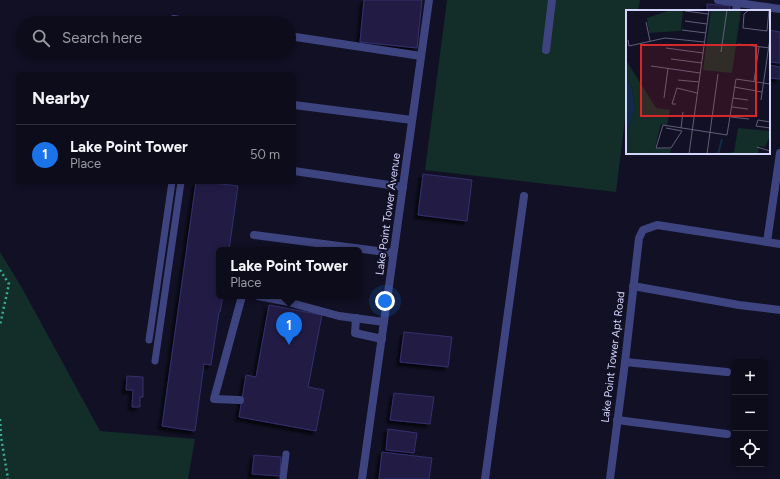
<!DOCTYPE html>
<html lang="en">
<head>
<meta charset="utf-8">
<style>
	:root { --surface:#0d0c1b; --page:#1b1a28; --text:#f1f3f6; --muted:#9a9ba3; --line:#2d2c3a; --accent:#1a73e8 }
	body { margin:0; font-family:Figtree,sans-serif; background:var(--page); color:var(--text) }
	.controls { position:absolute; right:12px; bottom:12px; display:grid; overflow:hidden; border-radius:6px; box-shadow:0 2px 6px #0003 }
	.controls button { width:36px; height:36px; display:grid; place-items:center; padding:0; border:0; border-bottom:1px solid var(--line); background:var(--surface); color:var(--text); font:20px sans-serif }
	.you { position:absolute; left:385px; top:301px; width:14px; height:14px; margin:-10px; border:3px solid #fff; border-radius:50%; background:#1a73e8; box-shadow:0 0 0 6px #1a73e833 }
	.badge { display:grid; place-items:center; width:26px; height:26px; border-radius:50%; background:var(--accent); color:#fff; font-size:13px; font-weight:700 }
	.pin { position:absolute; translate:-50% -33px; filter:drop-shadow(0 1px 2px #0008) }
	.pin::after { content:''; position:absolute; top:21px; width:14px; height:12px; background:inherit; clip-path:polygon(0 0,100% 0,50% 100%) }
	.popup { position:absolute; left:216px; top:247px; width:146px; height:52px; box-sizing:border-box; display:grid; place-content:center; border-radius:6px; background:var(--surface); filter:drop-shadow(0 1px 3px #0005); font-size:13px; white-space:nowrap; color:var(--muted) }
	.popup b { font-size:15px; color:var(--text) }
	.popup::after { content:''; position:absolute; left:50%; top:100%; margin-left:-8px; border:8px solid transparent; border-top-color:var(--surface) }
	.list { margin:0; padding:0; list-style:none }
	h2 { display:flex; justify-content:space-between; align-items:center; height:52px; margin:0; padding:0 16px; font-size:17px }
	h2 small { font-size:13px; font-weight:400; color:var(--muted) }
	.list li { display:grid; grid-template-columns:26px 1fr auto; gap:12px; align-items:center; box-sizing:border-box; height:60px; padding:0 16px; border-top:1px solid var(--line) }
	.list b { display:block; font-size:15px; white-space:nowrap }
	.list p { margin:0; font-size:13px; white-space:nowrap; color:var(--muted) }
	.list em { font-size:13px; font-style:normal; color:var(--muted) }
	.icon { flex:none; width:22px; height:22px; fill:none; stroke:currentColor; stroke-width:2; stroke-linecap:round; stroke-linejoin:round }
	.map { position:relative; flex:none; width:780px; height:479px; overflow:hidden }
	.search { position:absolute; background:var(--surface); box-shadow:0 2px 6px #0003; left:16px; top:16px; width:280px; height:44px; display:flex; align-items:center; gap:10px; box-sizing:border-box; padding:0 14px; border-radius:22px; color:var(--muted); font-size:15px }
	.panel { position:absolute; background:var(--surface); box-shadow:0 2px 6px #0003; left:16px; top:72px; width:280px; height:112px; border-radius:6px }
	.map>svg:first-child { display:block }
	.green { fill:#132e29 }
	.building { fill:#201d44; stroke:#34306e; filter:url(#shadow) }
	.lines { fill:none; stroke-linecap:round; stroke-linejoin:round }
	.path { stroke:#36b098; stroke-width:2.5; stroke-dasharray:2 3; stroke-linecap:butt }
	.service { stroke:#3e4480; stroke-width:7 }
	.minor { stroke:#3e4480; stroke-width:8 }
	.tertiary { stroke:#3e4480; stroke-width:8 }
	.labels { text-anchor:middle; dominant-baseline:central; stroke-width:4; stroke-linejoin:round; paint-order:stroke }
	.street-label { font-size:11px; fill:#d5d6fd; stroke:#111024 }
	.inset-river { fill:none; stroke:#112c47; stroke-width:2 }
	.inset-road { fill:none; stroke:#5f5f7b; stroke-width:1 }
	.view { fill:#d62828; fill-opacity:0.15; stroke:#d62828; stroke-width:2 }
	.inset-edge { fill:none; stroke:#d5d6fd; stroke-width:2 }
</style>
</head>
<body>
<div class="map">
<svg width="780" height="479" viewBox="0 0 780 479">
	<defs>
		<filter id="shadow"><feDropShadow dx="-3.5" dy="3.5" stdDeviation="1" flood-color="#0009"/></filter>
	</defs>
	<rect width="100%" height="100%" fill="#111024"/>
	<g class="green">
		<polygon points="447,0 640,0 638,11 627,11 627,103 616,192 425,170"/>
		<polygon points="0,252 22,288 100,431 195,439 188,479 0,479"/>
	</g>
	<g class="building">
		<polygon points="364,0 422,0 417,48 360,42"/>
		<polygon points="707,4 730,6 729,11 707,11"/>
		<polygon points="769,30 780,32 780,63 769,62"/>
		<polygon points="769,65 780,67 780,79 769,78"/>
		<polygon points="423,174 472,180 467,221 418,215"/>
		<polygon points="196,182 206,182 238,186 229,250 219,250 219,296 223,296 220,312 219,312 211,365 204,364 195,431 162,426"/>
		<polygon points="269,305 322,315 308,387 324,390 316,431 239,417 246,375 256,377"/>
		<polygon points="404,332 452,337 448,367 400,362"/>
		<polygon points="127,376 143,377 143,397 140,397 140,407 132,407 133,390 126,390"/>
		<polygon points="394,393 434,397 430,424 390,420"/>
		<polygon points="388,429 417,433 414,453 386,450"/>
		<polygon points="382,452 432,458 429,479 379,479"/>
		<polygon points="254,455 281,457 280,476 252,474"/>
	</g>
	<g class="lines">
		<g class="path">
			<polyline points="0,270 9,284 0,325"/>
			<polyline points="0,419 1,437 8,479"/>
		</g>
		<g class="service">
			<polyline points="149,340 172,182"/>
			<polyline points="155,361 181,182"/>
			<polyline points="283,479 286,454"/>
		</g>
		<g class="minor">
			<polyline points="718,0 780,9"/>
			<polyline points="736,11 737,3"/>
			<polyline points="174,19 199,23"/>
			<polyline points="289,36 421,56"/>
			<polyline points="546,50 552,0"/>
			<polyline points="294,105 412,120"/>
			<polyline points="294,171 403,187"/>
			<polyline points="254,235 393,253"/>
			<polyline points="767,242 780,153"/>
			<polyline points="633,286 739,305 780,310"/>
			<polyline points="258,296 284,301 339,316 384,322"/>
			<polyline points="356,318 355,333 382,339"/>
			<polyline points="625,362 727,372"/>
			<polyline points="240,400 214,399 242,296"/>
			<polyline points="617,420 727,434"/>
			<polyline points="485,479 524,196"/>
			<polyline points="610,479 625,362 639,238 643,230 657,225 780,244"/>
		</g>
		<polyline class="tertiary" points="362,479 429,0"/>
	</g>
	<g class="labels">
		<g class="street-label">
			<text transform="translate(388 214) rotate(-82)">Lake Point Tower Avenue</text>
			<text transform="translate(613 357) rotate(-83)">Lake Point Tower Apt Road</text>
		</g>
	</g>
	<g transform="translate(626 10)">
		<rect width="144" height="144" fill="#111024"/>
		<path d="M 45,0 L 57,0 L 55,21 L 23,23 L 21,8 ZM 85,0 L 115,0 L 106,63 L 77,60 ZM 0,50 L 30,98 L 44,100 L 41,115 L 35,114 L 29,138 L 45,139 L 44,144 L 0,144 L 0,125 L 9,100 L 6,79 L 0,66 ZM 112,118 L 144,121 L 144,126 L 139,137 L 133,136 L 132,144 L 96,144 L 108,142 Z" fill="#132e29"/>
		<path d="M 0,66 L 6,79 L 9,100 L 0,125 Z" fill="#112c47"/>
		<path class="inset-river" d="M 92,144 L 96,129"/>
		<path class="inset-road" d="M 123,0 L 118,4 L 117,18 L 141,21 L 143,0M 59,1 L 82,4M 59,11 L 81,14M 20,12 L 24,31M 56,20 L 80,23M 2,30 L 3,36 L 39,28 L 78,32M 112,34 L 144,38M 40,38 L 77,43M 95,42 L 101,0M 45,49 L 76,53M 25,56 L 74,63M 52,70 L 73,72M 128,71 L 133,37M 108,77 L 136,82M 38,88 L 42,58M 107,88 L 122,90M 135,90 L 144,28M 50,94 L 46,94 L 51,78 L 71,83M 106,97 L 122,99M 105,107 L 123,109M 144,112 L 132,110 L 130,116 L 144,118M 40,118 L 56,121 L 45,138 L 30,138 L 37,115 L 101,125 L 110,69 L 144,74M 55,118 L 57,102M 131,137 L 144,141M 63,144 L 83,0M 81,144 L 92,64"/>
		<path class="view" d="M 15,35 L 130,35 L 130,106 L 15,106 Z"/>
		<rect width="144" height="144" class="inset-edge"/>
	</g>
</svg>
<div class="controls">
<button>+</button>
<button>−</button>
<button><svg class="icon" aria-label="locate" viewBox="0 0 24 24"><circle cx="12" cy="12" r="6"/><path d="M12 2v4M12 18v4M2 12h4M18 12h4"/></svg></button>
</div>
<div class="you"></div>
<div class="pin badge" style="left:289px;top:345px">1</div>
<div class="popup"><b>Lake Point Tower</b>Place</div>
<div class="search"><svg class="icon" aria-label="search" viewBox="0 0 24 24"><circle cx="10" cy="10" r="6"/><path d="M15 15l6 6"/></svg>Search here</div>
<section class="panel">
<h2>Nearby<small></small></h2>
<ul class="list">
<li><span class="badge">1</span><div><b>Lake Point Tower</b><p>Place</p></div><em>50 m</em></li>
</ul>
</section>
</div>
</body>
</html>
